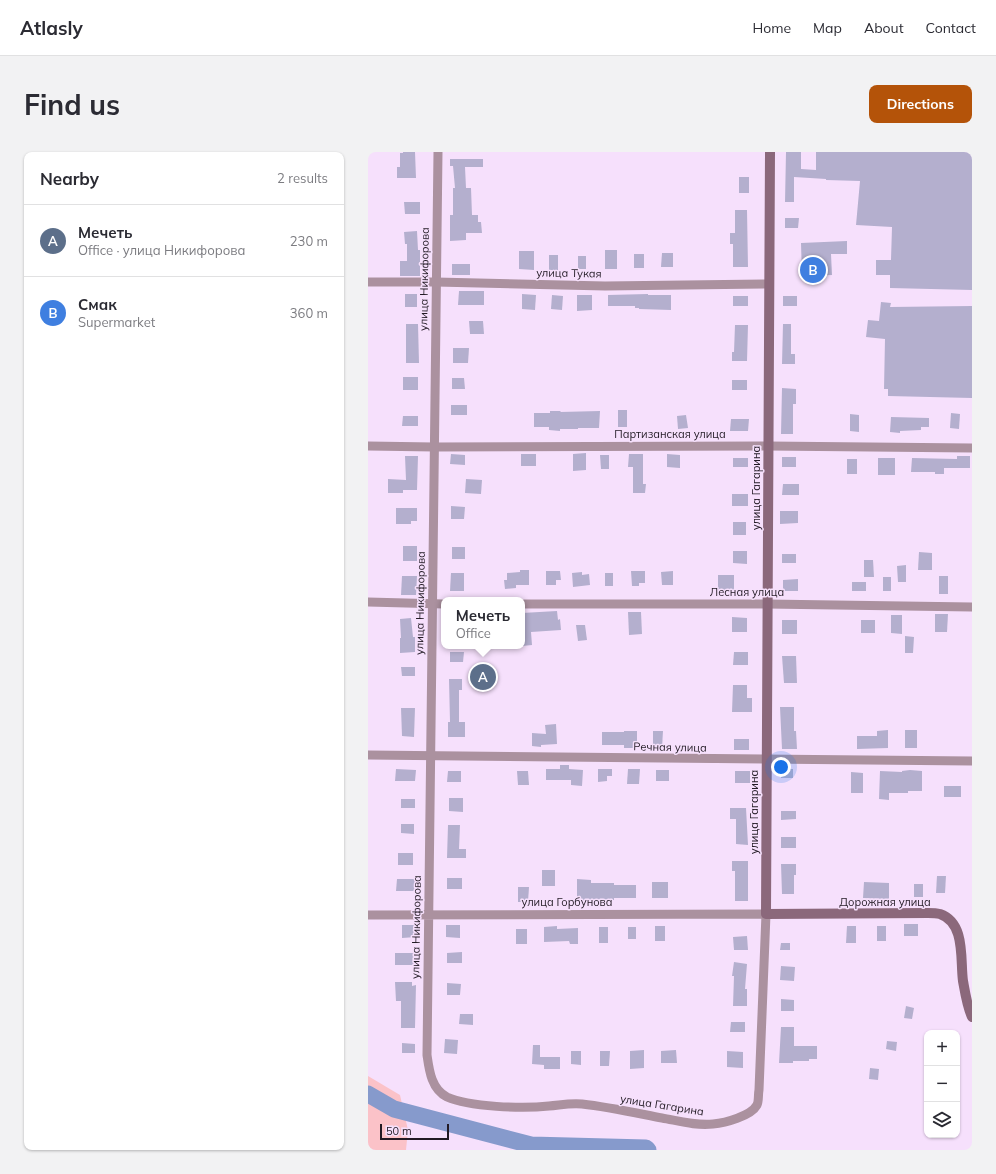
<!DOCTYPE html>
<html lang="en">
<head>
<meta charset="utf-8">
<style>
	:root { --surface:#fff; --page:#f2f2f3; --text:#2b2b33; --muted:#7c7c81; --line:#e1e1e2; --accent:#b45309 }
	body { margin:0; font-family:Mulish,sans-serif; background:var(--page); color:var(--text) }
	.controls { position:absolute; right:12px; bottom:12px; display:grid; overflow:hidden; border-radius:8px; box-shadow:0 1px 3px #0004 }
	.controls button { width:36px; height:36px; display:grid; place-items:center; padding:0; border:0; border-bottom:1px solid var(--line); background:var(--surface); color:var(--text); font:20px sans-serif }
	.scale { position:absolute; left:12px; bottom:10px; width:69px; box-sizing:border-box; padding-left:4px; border:2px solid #221a24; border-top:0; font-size:11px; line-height:14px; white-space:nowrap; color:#221a24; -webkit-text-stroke:3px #f6e0fc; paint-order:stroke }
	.you { position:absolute; left:413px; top:615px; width:14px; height:14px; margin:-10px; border:3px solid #fff; border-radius:50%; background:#1a73e8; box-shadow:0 0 0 6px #1a73e833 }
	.badge { display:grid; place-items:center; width:26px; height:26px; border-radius:50%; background:var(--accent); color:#fff; font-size:13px; font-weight:700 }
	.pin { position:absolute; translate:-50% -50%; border:2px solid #fff; box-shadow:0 1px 4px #0006 }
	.popup { position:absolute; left:73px; top:445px; width:84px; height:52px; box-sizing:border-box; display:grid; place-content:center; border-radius:8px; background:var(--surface); filter:drop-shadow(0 1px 3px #0005); font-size:13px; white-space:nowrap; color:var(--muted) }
	.popup b { font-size:15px; color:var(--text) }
	.popup::after { content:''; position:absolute; left:50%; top:100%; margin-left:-8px; border:8px solid transparent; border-top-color:var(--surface) }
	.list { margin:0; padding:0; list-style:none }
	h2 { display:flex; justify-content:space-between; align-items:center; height:52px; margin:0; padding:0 16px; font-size:17px }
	h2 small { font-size:13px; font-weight:400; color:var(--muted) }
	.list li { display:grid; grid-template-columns:26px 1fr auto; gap:12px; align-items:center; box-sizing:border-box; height:72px; padding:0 16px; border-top:1px solid var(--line) }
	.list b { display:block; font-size:15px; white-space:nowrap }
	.list p { margin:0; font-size:13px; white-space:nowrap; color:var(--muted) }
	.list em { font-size:13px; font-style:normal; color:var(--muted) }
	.icon { flex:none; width:22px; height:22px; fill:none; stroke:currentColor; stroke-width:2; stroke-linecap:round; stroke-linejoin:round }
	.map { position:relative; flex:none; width:604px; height:998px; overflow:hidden; border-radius:8px }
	header { display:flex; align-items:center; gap:24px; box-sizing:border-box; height:56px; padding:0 20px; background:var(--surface); border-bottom:1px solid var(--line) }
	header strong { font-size:19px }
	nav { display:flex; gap:22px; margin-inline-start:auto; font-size:14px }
	.intro { display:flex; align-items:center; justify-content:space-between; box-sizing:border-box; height:96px; padding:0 24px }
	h1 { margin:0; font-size:28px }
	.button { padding:10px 18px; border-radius:8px; background:var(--accent); color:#fff; font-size:14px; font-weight:700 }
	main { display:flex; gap:24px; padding:0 24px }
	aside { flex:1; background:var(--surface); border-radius:8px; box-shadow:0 1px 3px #0004 }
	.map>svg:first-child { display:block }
	.green { fill:#fbc2c8 }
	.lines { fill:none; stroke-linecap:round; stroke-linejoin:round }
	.river { stroke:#869acc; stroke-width:17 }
	.building { fill:#b4afce }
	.minor { stroke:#ab919f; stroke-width:9 }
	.secondary { stroke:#8b687b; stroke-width:10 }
	.labels { text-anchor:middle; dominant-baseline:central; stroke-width:3; stroke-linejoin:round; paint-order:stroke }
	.street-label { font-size:11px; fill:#221a24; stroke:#f6e0fc }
</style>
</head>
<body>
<header>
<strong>Atlasly</strong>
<nav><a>Home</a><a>Map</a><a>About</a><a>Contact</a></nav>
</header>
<div class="intro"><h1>Find us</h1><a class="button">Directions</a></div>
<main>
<aside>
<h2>Nearby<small>2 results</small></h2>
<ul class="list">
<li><span class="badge" style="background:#5c6f8a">A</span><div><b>Мечеть</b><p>Office · улица Никифорова</p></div><em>230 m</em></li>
<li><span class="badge" style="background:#3f7fe0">B</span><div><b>Смак</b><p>Supermarket</p></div><em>360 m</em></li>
</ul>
</aside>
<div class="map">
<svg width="604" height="998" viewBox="0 0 604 998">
	<rect width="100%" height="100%" fill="#f6e0fc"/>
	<polygon class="green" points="0,924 32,943 40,978 38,998 0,998"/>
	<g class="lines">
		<polyline class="river" points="0,942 26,957 163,993 278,996 280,998"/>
	</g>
	<g class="building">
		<polygon points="35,0 47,0 48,26 29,26 29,15 32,15 32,1 35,1"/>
		<polygon points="418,0 433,0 433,17 448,18 448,0 604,0 604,138 522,136 522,123 508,123 508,108 523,108 524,75 488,73 492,29 458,28 458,27 426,25 426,50 417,50"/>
		<polygon points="82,7 115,7 115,15 97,15 98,36 103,36 104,63 110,63 110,70 113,70 114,81 98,81 98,88 82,89 82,63 85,63 85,36 87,36 85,14 82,14"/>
		<rect x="371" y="25" width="10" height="16"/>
		<polygon points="36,50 52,50 52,62 37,62"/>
		<polygon points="367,58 379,58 380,115 365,115 365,92 362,92 362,81 367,81"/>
		<polygon points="417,66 431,66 430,76 417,76"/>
		<polygon points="49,79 50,98 52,98 52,124 32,124 32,109 39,109 39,92 37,92 36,80"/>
		<polygon points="479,89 479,102 463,102 464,123 434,124 433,91"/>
		<rect x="237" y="98" width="12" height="19"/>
		<polygon points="151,99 166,99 166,118 151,117"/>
		<polygon points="294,101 305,101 305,115 293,115"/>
		<rect x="266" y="102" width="10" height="14"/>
		<rect x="181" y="103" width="9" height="15"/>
		<rect x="210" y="104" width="8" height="13"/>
		<rect x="84" y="112" width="18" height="11"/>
		<polygon points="91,139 116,139 116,153 90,153"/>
		<rect x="37" y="142" width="12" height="13"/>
		<polygon points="154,142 168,143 167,158 154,157"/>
		<polygon points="280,142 280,143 303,143 303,158 271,157 271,156 267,156 267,154 240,154 240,143"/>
		<polygon points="184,143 195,144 194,158 183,157"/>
		<polygon points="209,143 224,143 224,158 209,159"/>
		<rect x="365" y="144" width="15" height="10"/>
		<rect x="415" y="144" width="14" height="10"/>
		<polygon points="513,150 523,151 522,155 604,154 604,246 520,244 520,237 516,237 517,187 498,185 500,168 511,169"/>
		<polygon points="101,169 115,169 116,182 102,182"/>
		<polygon points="38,172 50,172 51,211 38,211"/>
		<polygon points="415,172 423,172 423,202 427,202 427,212 414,212"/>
		<polygon points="367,173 380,173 379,209 364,209 364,200 366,200"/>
		<polygon points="85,196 101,196 100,211 85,211"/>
		<rect x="35" y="225" width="15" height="13"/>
		<polygon points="84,226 96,226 97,237 84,237"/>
		<rect x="364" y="228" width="15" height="10"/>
		<polygon points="414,236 428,237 428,252 425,252 425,282 413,282"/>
		<rect x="83" y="253" width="16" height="10"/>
		<rect x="250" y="258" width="9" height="17"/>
		<polygon points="182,259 193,259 192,260 232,259 231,276 210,276 210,277 192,277 192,279 181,278 181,275 166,275 166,261 182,261"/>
		<polygon points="583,261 592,262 591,277 582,276"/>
		<polygon points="482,262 491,263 491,280 482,279"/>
		<polygon points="318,263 320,276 310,277 309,264"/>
		<polygon points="35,264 50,264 50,274 34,274"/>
		<polygon points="523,265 561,266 561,275 553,275 553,278 532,279 532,281 522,280"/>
		<polygon points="363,267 381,267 380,279 362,279"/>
		<polygon points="218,301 218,318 205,319 205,302"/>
		<polygon points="83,302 97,303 97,313 82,312"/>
		<rect x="153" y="302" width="15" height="12"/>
		<polygon points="261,302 275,302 275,332 278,332 277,341 265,341 265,315 260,315"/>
		<polygon points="299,302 312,303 312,316 299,315"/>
		<polygon points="232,303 241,303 241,317 233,317"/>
		<polygon points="37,304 50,304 49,338 35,338 35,341 20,341 20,327 38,328"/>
		<polygon points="589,304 602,304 602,316 576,316 576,322 567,322 567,320 543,320 544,306 589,307"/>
		<rect x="414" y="305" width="14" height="10"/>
		<rect x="365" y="306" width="15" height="9"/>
		<rect x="510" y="306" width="17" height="17"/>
		<rect x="479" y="307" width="10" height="15"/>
		<polygon points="98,327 114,328 113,342 97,341"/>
		<polygon points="415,332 431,332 431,343 414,343"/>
		<rect x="364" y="342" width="16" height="12"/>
		<polygon points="83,354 97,355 96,367 83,367"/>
		<polygon points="28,356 49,356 49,369 43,369 43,372 28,372"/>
		<polygon points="412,359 430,359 430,371 412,372"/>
		<rect x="365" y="370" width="13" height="13"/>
		<rect x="35" y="394" width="14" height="15"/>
		<rect x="84" y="395" width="13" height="12"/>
		<polygon points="365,399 379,399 379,412 365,411"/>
		<polygon points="551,400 564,401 564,418 550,418"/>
		<rect x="414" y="402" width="14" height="9"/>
		<polygon points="496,408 505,408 506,425 496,425"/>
		<polygon points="538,413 538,430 530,430 529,414"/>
		<polygon points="152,418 161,418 161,433 148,433 148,436 137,437 136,428 139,428 139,421 152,420"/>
		<polygon points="178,419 192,419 193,428 188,428 188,433 178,433"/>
		<polygon points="263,419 277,419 277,431 271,431 271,434 264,434"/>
		<polygon points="305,419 305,433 294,433 293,420"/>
		<polygon points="214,420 214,423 221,422 222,433 205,435 204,421"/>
		<polygon points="83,421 96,421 96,439 82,439"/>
		<rect x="237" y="421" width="8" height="13"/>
		<rect x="350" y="423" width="16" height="16"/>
		<polygon points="34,424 49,424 48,443 33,443"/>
		<rect x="571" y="424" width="9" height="18"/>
		<rect x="515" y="425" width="8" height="14"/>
		<polygon points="430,427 430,439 415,439 415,428"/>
		<rect x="484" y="430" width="14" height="9"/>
		<polygon points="189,459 190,468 192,467 193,478 163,480 164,493 154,494 154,461"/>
		<polygon points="260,460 273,460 274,482 261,483"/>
		<polygon points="567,462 580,462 579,480 567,480"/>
		<polygon points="523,463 534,463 534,482 523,481"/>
		<polygon points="364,465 379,466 379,480 364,480"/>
		<polygon points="43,466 45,485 47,485 47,500 32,501 32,486 33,486 32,467"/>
		<rect x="414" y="468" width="15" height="14"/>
		<rect x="493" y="468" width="14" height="13"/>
		<polygon points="208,473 217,473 219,488 210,489"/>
		<polygon points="537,484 546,485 545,501 537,501"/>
		<polygon points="82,500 96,500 95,510 82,510"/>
		<polygon points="366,500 380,500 380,513 365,513"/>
		<polygon points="414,504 428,504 429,531 416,531"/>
		<polygon points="117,514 117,518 125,517 125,529 118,529 118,533 107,533 106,515"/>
		<polygon points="33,515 47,515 47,524 34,524"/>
		<polygon points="81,527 94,527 94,538 91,538 91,570 97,570 97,585 80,585 80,570 82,570"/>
		<polygon points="365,533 379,533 379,546 384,546 384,560 364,560"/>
		<polygon points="412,555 426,555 426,579 428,579 429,597 414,597"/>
		<polygon points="33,556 47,556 46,585 34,584"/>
		<polygon points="188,572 189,592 173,593 173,595 164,594 164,581 178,582 177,573"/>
		<polygon points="520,578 520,596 489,597 489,584 509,584 509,579"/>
		<rect x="537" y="578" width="12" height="18"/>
		<polygon points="256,579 269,579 269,596 256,596 256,593 234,593 234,580 256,580"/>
		<polygon points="285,579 295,579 294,596 285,596"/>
		<rect x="366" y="587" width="15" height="11"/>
		<polygon points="192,613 201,613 201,617 215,618 214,634 203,633 203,628 178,628 178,617 192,617"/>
		<polygon points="28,617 48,618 47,629 27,629"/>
		<polygon points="230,617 244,617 244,624 239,624 239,629 230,630"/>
		<polygon points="260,617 272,617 271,632 259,632"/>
		<rect x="413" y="617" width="12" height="9"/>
		<rect x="288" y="618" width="13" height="11"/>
		<polygon points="80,619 93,619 93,630 79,630"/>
		<polygon points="149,619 160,619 161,633 150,633"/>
		<rect x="367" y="619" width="15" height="12"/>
		<polygon points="512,619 534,620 534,619 542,618 554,619 554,639 540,639 540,641 521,641 521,648 511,647"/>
		<polygon points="483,620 495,621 495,641 483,641"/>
		<rect x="576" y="634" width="17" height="11"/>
		<polygon points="81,646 95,646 95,660 81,659"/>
		<rect x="33" y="647" width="14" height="9"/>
		<polygon points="362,656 378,656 380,693 368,692 368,667 362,667"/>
		<polygon points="413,659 428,659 428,667 413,668"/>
		<polygon points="33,672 46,672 46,682 33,681"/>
		<polygon points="80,673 92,673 91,697 98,697 98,706 79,706"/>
		<rect x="413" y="685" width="15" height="11"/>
		<rect x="30" y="701" width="15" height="12"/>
		<polygon points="364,709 380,709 380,749 367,749 367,719 364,719"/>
		<polygon points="413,712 428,712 428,723 426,723 426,742 414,742"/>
		<rect x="174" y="718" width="13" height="16"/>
		<polygon points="569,724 578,724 577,741 568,741"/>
		<rect x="79" y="726" width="15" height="11"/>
		<polygon points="29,727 47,727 47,739 28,739"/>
		<polygon points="209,727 223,728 223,731 246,731 246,733 268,733 268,746 246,746 246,748 209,750"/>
		<rect x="284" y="730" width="16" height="16"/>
		<polygon points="496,730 521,731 521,747 495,746"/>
		<rect x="546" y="732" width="9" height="13"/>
		<polygon points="150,735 161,735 160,750 150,750"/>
		<rect x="536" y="772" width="14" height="12"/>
		<polygon points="34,773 48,773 48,785 34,786"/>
		<polygon points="78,773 92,773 92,786 78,785"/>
		<polygon points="189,774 189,777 210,776 210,792 202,792 201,789 176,790 176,775"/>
		<rect x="287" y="774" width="10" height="15"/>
		<polygon points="479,774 488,774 488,791 478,791"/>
		<rect x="509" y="774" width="9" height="15"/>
		<rect x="231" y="775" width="9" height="16"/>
		<rect x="260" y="775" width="8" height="12"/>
		<rect x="148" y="777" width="11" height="15"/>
		<polygon points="379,784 380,798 366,798 365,785"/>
		<polygon points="413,791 422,791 422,798 412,798"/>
		<polygon points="94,800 94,811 79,811 79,801"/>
		<rect x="27" y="801" width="19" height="12"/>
		<polygon points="366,810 379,812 377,837 379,837 379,854 365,854 366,824 364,824"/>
		<polygon points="413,814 427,815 426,829 412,828"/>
		<polygon points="27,830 44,830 44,834 48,833 47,876 33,876 33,849 28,849"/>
		<polygon points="79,831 93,832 92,843 79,843"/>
		<polygon points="413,847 426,848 426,859 413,859"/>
		<polygon points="538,854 546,856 544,867 536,866"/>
		<polygon points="92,862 105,862 105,873 91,872"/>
		<polygon points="363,870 377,870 377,880 362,880"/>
		<polygon points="413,875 426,875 426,894 449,894 449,907 441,907 441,909 425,909 425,911 411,911"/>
		<polygon points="77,887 90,888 89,902 76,901"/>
		<polygon points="519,889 529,890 528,899 518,897"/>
		<polygon points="34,891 47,892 47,901 34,901"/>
		<polygon points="165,893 172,893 172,905 192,905 192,917 176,917 176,913 164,912"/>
		<polygon points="276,898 276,916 262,917 262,899"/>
		<polygon points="308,898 309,911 293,911 293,899"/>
		<polygon points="203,899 213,899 213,913 203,912"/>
		<polygon points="232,899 242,899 241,914 232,914"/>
		<polygon points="359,899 375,900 375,916 359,915"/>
		<polygon points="502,916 511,917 510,928 501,927"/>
	</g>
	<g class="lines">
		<g class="minor">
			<polyline points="0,130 68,130 237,134 401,132"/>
			<polyline points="0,294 66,295 400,294 604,296"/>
			<polyline points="0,450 76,452"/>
			<polyline points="154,452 399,452 604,455"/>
			<polyline points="0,603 604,609"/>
			<path d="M 0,763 L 398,762 L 391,938 C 390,943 391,949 389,953 C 383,964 357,971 345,972 C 328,974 311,969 294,966 C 268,961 241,955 214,952 C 201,951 193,953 181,954 C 155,957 101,955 79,945 C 63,937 61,917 59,903 C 62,602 65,301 70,0"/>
		</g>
		<path class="secondary" d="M 402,0 L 398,762 L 560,761 C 563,761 568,761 572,762 C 598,771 592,808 595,829 C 597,840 599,854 604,865"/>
	</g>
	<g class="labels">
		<g class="street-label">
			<text transform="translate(201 121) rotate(1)">улица Тукая</text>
			<text transform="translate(56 127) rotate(-89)">улица Никифорова</text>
			<text x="302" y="282">Партизанская улица</text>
			<text transform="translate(388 336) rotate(-90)">улица Гагарина</text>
			<text x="379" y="440">Лесная улица</text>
			<text transform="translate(52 451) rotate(-89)">улица Никифорова</text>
			<text transform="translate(302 595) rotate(1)">Речная улица</text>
			<text transform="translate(386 660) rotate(-90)">улица Гагарина</text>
			<text x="199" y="750">улица Горбунова</text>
			<text x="517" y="750">Дорожная улица</text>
			<text transform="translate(48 775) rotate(-89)">улица Никифорова</text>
			<text transform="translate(294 953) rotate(9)">улица Гагарина</text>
		</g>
	</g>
</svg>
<div class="controls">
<button>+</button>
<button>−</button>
<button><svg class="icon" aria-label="layers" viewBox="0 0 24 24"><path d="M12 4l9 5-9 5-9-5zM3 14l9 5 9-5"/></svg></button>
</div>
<div class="scale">50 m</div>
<div class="you"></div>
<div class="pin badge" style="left:115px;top:525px;background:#5c6f8a">A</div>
<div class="popup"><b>Мечеть</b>Office</div>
<div class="pin badge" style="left:445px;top:118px;background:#3f7fe0">B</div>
</div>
</main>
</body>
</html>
